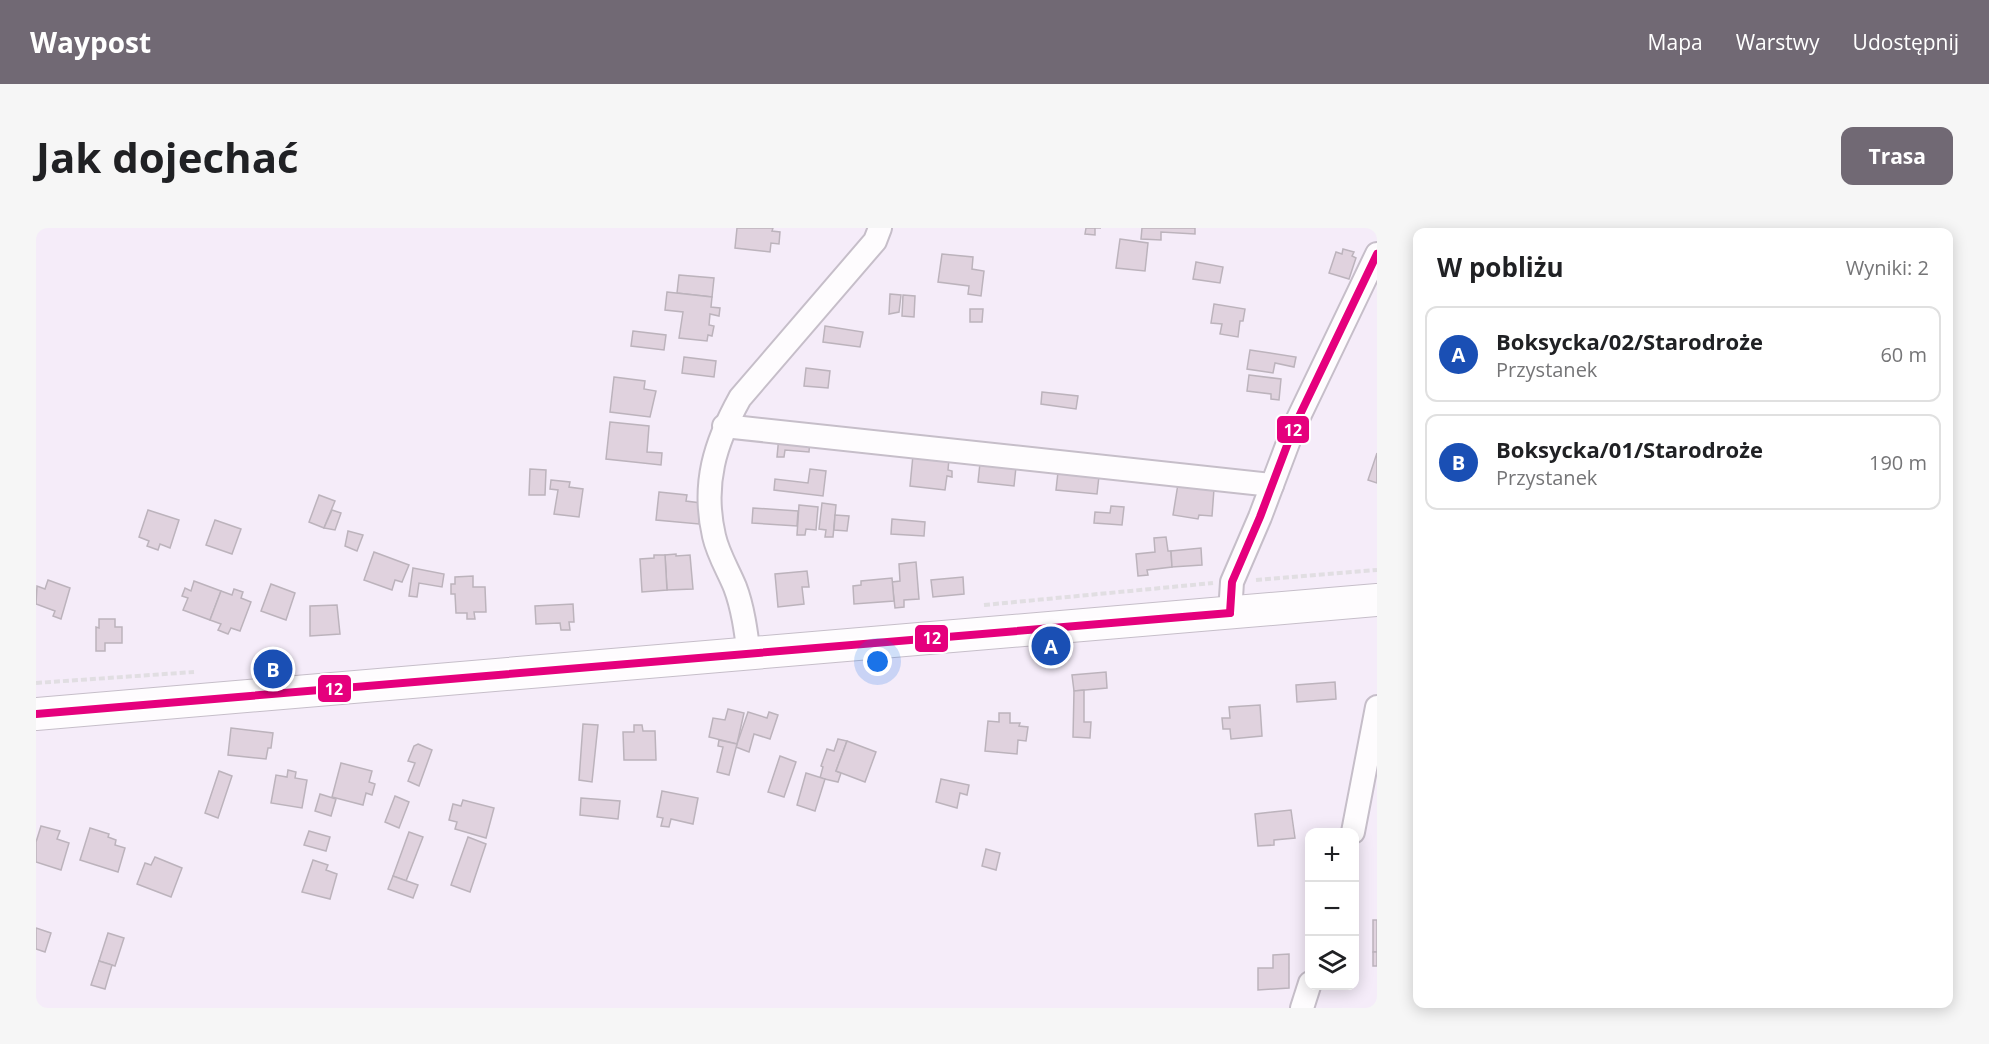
<!DOCTYPE html>
<html lang="pl">
<head>
<meta charset="utf-8">
<style>
	:root { --surface:#fff; --page:#f6f6f6; --text:#202124; --muted:#757577; --line:#e0e0e0; --accent:#716974 }
	body { margin:0; font-family:"Open Sans",sans-serif; background:var(--page); color:var(--text) }
	.controls { position:absolute; right:18px; bottom:18px; display:grid; overflow:hidden; border-radius:12px; box-shadow:0 3px 15px #0003 }
	.controls button { width:54px; height:54px; display:grid; place-items:center; padding:0; border:0; border-bottom:2px solid var(--line); background:var(--surface); color:var(--text); font:30px sans-serif }
	.you { position:absolute; left:842px; top:434px; width:21px; height:21px; margin:-15px; border:4px solid #fff; border-radius:50%; background:#1a73e8; box-shadow:0 0 0 9px #1a73e833 }
	.badge { display:grid; place-items:center; width:39px; height:39px; border-radius:50%; background:var(--accent); color:#fff; font-size:20px; font-weight:700 }
	.pin { position:absolute; translate:-50% -50%; border:3px solid #fff; box-shadow:0 2px 6px #0006 }
	.list { margin:0; padding:0; list-style:none }
	h2 { display:flex; justify-content:space-between; align-items:center; height:78px; margin:0; padding:0 24px; font-size:26px }
	h2 small { font-size:20px; font-weight:400; color:var(--muted) }
	.list li { display:grid; grid-template-columns:39px 1fr auto; gap:18px; align-items:center; box-sizing:border-box; height:96px; margin:0 12px 12px; padding:0 12px; border:2px solid var(--line); border-radius:12px }
	.list b { display:block; font-size:22px; white-space:nowrap }
	.list p { margin:0; font-size:20px; white-space:nowrap; color:var(--muted) }
	.list em { font-size:20px; font-style:normal; color:var(--muted) }
	.icon { flex:none; width:33px; height:33px; fill:none; stroke:currentColor; stroke-width:2; stroke-linecap:round; stroke-linejoin:round }
	.map { position:relative; flex:none; width:1341px; height:780px; overflow:hidden; border-radius:12px }
	header { display:flex; align-items:center; gap:36px; box-sizing:border-box; height:84px; padding:0 30px; background:var(--accent); color:#fff }
	header strong { font-size:28px }
	nav { display:flex; gap:33px; margin-inline-start:auto; font-size:21px }
	.intro { display:flex; align-items:center; justify-content:space-between; box-sizing:border-box; height:144px; padding:0 36px }
	h1 { margin:0; font-size:42px }
	.button { padding:15px 27px; border-radius:12px; background:var(--accent); color:#fff; font-size:21px; font-weight:700 }
	main { display:flex; gap:36px; padding:0 36px }
	aside { flex:1; background:var(--surface); border-radius:12px; box-shadow:0 3px 15px #0003 }
	.map>svg:first-child { display:block }
	.building { fill:#e0d2de; stroke:#bcb3bc; stroke-width:1.5 }
	.lines { fill:none; stroke-linecap:round; stroke-linejoin:round }
	.minor-casing { stroke:#c6bec9; stroke-width:26 }
	.secondary-casing { stroke:#c6bec9; stroke-width:34 }
	.path { stroke:#e1dee2; stroke-width:4; stroke-dasharray:6 3; stroke-linecap:butt }
	.minor { stroke:#fefcfe; stroke-width:22 }
	.secondary { stroke:#fefcfe; stroke-width:32 }
	.bus-1-casing { stroke:#fff; stroke-width:12 }
	.bus-1 { stroke:#e5007d; stroke-width:8 }
	.line-badge { stroke:#fff; stroke-width:2 }
	.badge-label { font-size:16px; text-anchor:middle; font-weight:bold; fill:#fff }
</style>
</head>
<body>
<header>
<strong>Waypost</strong>
<nav><a>Mapa</a><a>Warstwy</a><a>Udostępnij</a></nav>
</header>
<div class="intro"><h1>Jak dojechać</h1><a class="button">Trasa</a></div>
<main>
<div class="map">
<svg width="1341" height="780" viewBox="0 0 1341 780">
	<rect width="100%" height="100%" fill="#f5ecf9"/>
	<g class="building">
		<polygon points="701,0 737,0 736,3 744,4 743,16 735,15 734,24 699,20"/>
		<polygon points="1050,0 1065,0 1059,0 1059,7 1049,6"/>
		<polygon points="1106,0 1159,0 1159,6 1125,4 1125,12 1105,11"/>
		<polygon points="1084,11 1112,15 1109,43 1080,40"/>
		<polygon points="1307,21 1318,24 1316,28 1320,30 1313,51 1293,45 1300,24 1306,26"/>
		<polygon points="906,26 937,29 936,41 948,43 945,68 932,66 933,58 902,54"/>
		<polygon points="1160,34 1187,39 1184,55 1157,51"/>
		<polygon points="643,47 678,50 676,69 641,65"/>
		<polygon points="631,64 676,69 675,79 684,80 683,88 674,86 673,97 678,98 676,108 672,107 671,113 643,110 647,84 629,82"/>
		<polygon points="854,66 865,67 863,84 853,86"/>
		<polygon points="867,67 879,68 878,89 866,88"/>
		<polygon points="1178,76 1209,81 1207,93 1204,93 1202,109 1184,106 1186,96 1175,95"/>
		<polygon points="934,81 947,81 946,94 934,94"/>
		<polygon points="789,98 827,104 824,119 787,114"/>
		<polygon points="597,103 630,107 628,122 595,118"/>
		<polygon points="1214,122 1260,129 1258,139 1239,135 1237,145 1211,141"/>
		<polygon points="648,129 680,133 678,149 646,145"/>
		<polygon points="770,140 794,143 792,160 768,158"/>
		<polygon points="1213,147 1245,151 1243,172 1235,171 1235,166 1211,163"/>
		<polygon points="578,149 609,153 608,161 620,163 614,189 574,184"/>
		<polygon points="1006,164 1042,168 1040,181 1005,176"/>
		<polygon points="574,194 613,198 611,224 626,225 625,237 570,231"/>
		<polygon points="743,208 774,210 773,224 749,222 748,229 741,229"/>
		<polygon points="1341,225 1341,255 1332,252"/>
		<polygon points="877,227 913,231 912,242 916,243 916,249 911,248 909,262 874,258"/>
		<polygon points="944,235 980,239 978,258 942,254"/>
		<polygon points="494,241 510,242 509,267 493,267"/>
		<polygon points="774,241 790,243 787,268 738,262 739,251 772,255"/>
		<polygon points="1022,244 1063,248 1061,266 1020,262"/>
		<polygon points="515,252 534,254 533,259 547,261 543,289 518,286 522,262 514,261"/>
		<polygon points="1142,256 1178,261 1176,288 1163,287 1162,291 1137,287"/>
		<polygon points="623,264 651,267 650,273 665,275 663,296 620,292"/>
		<polygon points="283,267 299,273 288,300 273,294"/>
		<polygon points="786,275 800,277 797,309 789,309 790,302 783,301"/>
		<polygon points="763,277 782,279 780,302 770,301 769,307 761,307"/>
		<polygon points="1075,278 1088,279 1086,297 1058,295 1059,284 1074,285"/>
		<polygon points="717,280 762,283 761,298 716,295"/>
		<polygon points="112,282 143,292 134,320 124,316 122,322 111,318 113,313 103,309"/>
		<polygon points="296,282 305,285 299,302 288,300"/>
		<polygon points="799,287 813,288 811,303 798,302"/>
		<polygon points="856,291 889,294 888,308 855,306"/>
		<polygon points="179,292 205,301 196,326 170,317"/>
		<polygon points="312,303 327,307 321,323 309,318"/>
		<polygon points="1130,309 1132,323 1135,323 1136,339 1111,342 1112,347 1102,348 1100,326 1119,324 1118,310"/>
		<polygon points="1165,320 1166,337 1136,339 1135,323"/>
		<polygon points="338,324 373,337 366,354 359,352 356,362 328,352"/>
		<polygon points="640,326 640,328 654,327 657,361 631,362 629,327"/>
		<polygon points="618,327 629,327 631,362 606,364 604,331 618,330"/>
		<polygon points="880,334 883,371 868,372 868,379 859,380 856,354 864,353 863,336"/>
		<polygon points="377,340 408,346 406,359 383,355 381,369 373,368"/>
		<polygon points="771,343 773,359 766,359 768,376 742,379 739,346"/>
		<polygon points="437,348 437,359 449,359 450,384 438,384 439,391 431,391 431,385 420,385 419,366 415,366 415,356 419,356 419,349"/>
		<polygon points="927,349 928,366 897,369 895,352"/>
		<polygon points="856,350 858,373 818,376 817,358 825,357 825,353"/>
		<polygon points="12,352 34,360 25,391 17,388 19,383 0,376 1,358 9,361"/>
		<polygon points="158,353 185,363 174,392 147,382 152,370 146,368 149,360 155,363"/>
		<polygon points="235,356 259,365 250,392 225,383"/>
		<polygon points="198,361 207,364 205,370 215,374 204,403 195,400 192,406 182,402 185,396 174,392 185,363 196,367"/>
		<polygon points="537,376 538,394 533,394 534,402 525,402 524,395 500,396 499,378"/>
		<polygon points="301,377 304,406 274,408 274,378"/>
		<polygon points="63,391 79,391 79,399 86,399 86,415 69,415 69,423 60,423 60,399 63,400"/>
		<polygon points="1070,444 1071,460 1038,463 1036,447"/>
		<polygon points="1299,454 1300,471 1261,474 1260,457"/>
		<polygon points="1048,462 1048,494 1055,494 1054,510 1037,509 1038,463"/>
		<polygon points="1224,477 1226,508 1195,511 1194,501 1187,501 1186,490 1194,490 1193,479"/>
		<polygon points="692,481 708,485 701,516 673,509 677,490 689,492"/>
		<polygon points="712,484 731,490 733,484 742,487 734,511 718,506 713,524 700,519"/>
		<polygon points="963,485 974,485 974,495 984,495 983,498 992,499 990,513 982,512 981,526 949,523 952,493 963,494"/>
		<polygon points="547,496 562,497 556,554 543,552"/>
		<polygon points="598,497 606,497 607,503 619,503 620,532 588,532 587,504 598,504"/>
		<polygon points="195,500 237,505 235,520 232,520 230,531 192,527"/>
		<polygon points="802,511 811,513 800,543 805,545 802,554 784,550 787,539 785,538 791,521 798,523"/>
		<polygon points="683,512 701,516 693,547 681,544 687,519 682,518"/>
		<polygon points="811,513 840,524 829,554 800,543"/>
		<polygon points="382,516 396,522 383,558 372,553 379,535 372,533 378,518"/>
		<polygon points="744,528 760,534 748,569 732,564"/>
		<polygon points="305,535 336,543 333,554 339,556 336,567 330,565 327,577 296,569"/>
		<polygon points="252,542 260,544 259,550 271,552 266,580 235,575 240,547 251,549"/>
		<polygon points="183,543 196,548 182,590 169,585"/>
		<polygon points="770,545 789,551 779,583 761,577"/>
		<polygon points="905,551 933,557 931,567 924,565 921,580 900,574"/>
		<polygon points="626,563 662,570 657,596 635,591 633,599 625,598 627,590 621,589"/>
		<polygon points="284,566 300,571 295,588 279,583"/>
		<polygon points="359,568 373,574 363,600 349,594"/>
		<polygon points="545,570 584,573 582,591 544,587"/>
		<polygon points="427,572 458,580 450,610 419,601 421,594 413,592 417,576 425,578"/>
		<polygon points="1255,582 1259,610 1238,612 1238,617 1222,618 1219,586"/>
		<polygon points="5,598 24,603 21,611 33,615 25,642 0,634 0,614"/>
		<polygon points="54,600 73,606 72,609 80,612 79,617 89,620 82,644 44,632"/>
		<polygon points="273,603 294,609 290,623 268,617"/>
		<polygon points="373,604 387,609 370,653 357,648"/>
		<polygon points="432,609 450,616 434,664 415,657"/>
		<polygon points="950,621 964,625 960,642 946,638"/>
		<polygon points="119,629 146,640 135,669 101,656 109,635 115,637"/>
		<polygon points="277,632 292,637 290,642 301,646 294,671 266,664"/>
		<polygon points="357,648 382,657 377,670 352,661"/>
		<rect x="1337" y="692" width="4" height="32"/>
		<polygon points="0,700 15,705 9,724 0,721"/>
		<polygon points="72,705 88,710 79,738 63,733"/>
		<rect x="1337" y="724" width="4" height="14"/>
		<polygon points="1253,726 1253,760 1222,762 1222,740 1237,740 1237,727"/>
		<polygon points="63,733 76,737 69,761 55,757"/>
	</g>
	<g class="lines">
		<g class="minor-casing">
			<g id="minor">
				<polyline points="688,198 1236,257"/>
				<polyline points="1194,385 1196,354 1224,289 1258,199 1341,26"/>
				<path d="M 713,427 C 710,404 707,380 699,359 C 692,342 682,326 678,308 C 666,256 679,215 704,170 L 839,13 L 844,0"/>
				<polyline points="1317,604 1341,479"/>
				<polyline points="1266,780 1274,755"/>
			</g>
		</g>
		<g class="secondary-casing">
			<polyline id="secondary" points="0,486 1341,372"/>
		</g>
		<g class="path">
			<polyline points="1220,352 1341,342"/>
			<polyline points="948,377 1177,355"/>
			<polyline points="0,455 158,444"/>
		</g>
		<use href="#minor" class="minor"/>
		<use href="#secondary" class="secondary"/>
		<g class="bus-1-casing">
			<g id="bus-1">
				<polyline points="1194,385 1196,354 1224,289 1258,199 1341,26"/>
				<polyline points="0,486 1194,385"/>
			</g>
		</g>
		<use href="#bus-1" class="bus-1"/>
	</g>
	<g class="line-badge">
		<rect x="1240" y="187" width="34" height="29" rx="6" fill="#e5007d"/>
		<rect x="878" y="396" width="35" height="29" rx="6" fill="#e5007d"/>
		<rect x="281" y="446" width="35" height="29" rx="6" fill="#e5007d"/>
	</g>
	<g class="badge-label">
		<text x="1257" y="208">12</text>
		<text x="896" y="416">12</text>
		<text x="298" y="467">12</text>
	</g>
</svg>
<div class="controls">
<button>+</button>
<button>−</button>
<button><svg class="icon" aria-label="layers" viewBox="0 0 24 24"><path d="M12 4l9 5-9 5-9-5zM3 14l9 5 9-5"/></svg></button>
</div>
<div class="you"></div>
<div class="pin badge" style="left:1015px;top:418px;background:#1a4fb4">A</div>
<div class="pin badge" style="left:237px;top:441px;background:#1a4fb4">B</div>
</div>
<aside>
<h2>W pobliżu<small>Wyniki: 2</small></h2>
<ul class="list">
<li><span class="badge" style="background:#1a4fb4">A</span><div><b>Boksycka/02/Starodroże</b><p>Przystanek</p></div><em>60 m</em></li>
<li><span class="badge" style="background:#1a4fb4">B</span><div><b>Boksycka/01/Starodroże</b><p>Przystanek</p></div><em>190 m</em></li>
</ul>
</aside>
</main>
</body>
</html>
